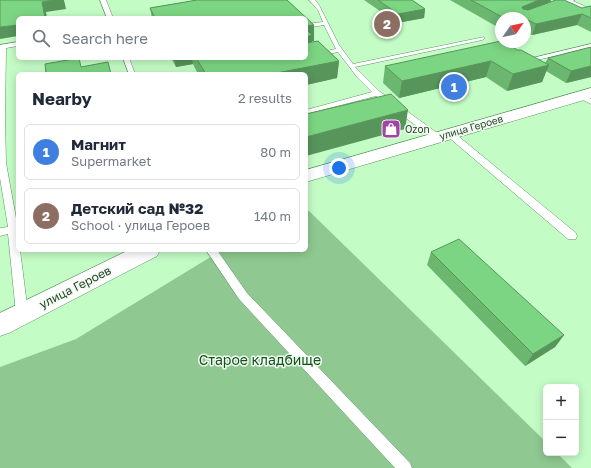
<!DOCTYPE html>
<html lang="en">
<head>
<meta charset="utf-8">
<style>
	:root { --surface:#fff; --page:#f6f6f7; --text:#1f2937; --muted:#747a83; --line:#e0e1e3; --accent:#ea580c }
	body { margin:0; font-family:"Golos Text",sans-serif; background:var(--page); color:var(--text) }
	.controls { position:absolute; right:12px; bottom:12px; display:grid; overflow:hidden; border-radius:6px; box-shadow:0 2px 10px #0003 }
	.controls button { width:36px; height:36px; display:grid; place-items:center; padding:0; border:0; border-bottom:1px solid var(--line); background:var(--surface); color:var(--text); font:20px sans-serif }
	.compass { position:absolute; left:495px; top:12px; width:36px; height:36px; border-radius:50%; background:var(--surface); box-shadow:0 2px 10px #0003; rotate:56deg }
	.you { position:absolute; left:339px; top:168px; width:14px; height:14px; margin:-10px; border:3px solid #fff; border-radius:50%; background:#1a73e8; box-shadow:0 0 0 6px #1a73e833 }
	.badge { display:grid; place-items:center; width:26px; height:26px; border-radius:50%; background:var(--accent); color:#fff; font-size:13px; font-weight:700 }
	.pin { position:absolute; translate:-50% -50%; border:2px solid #fff; box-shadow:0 1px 4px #0006 }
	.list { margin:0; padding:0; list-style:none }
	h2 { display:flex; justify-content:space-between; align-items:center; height:52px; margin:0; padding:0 16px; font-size:17px }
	h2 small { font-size:13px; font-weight:400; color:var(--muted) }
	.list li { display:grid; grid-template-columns:26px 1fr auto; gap:12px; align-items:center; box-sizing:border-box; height:56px; margin:0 8px 8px; padding:0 8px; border:1px solid var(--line); border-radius:6px }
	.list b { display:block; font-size:15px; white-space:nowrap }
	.list p { margin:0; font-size:13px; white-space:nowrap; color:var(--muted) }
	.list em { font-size:13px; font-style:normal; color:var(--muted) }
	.icon { flex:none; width:22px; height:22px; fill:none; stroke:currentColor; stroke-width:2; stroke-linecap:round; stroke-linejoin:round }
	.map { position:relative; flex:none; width:591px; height:468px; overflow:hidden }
	.search { position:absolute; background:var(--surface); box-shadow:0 2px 10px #0003; left:16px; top:16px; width:292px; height:44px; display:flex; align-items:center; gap:10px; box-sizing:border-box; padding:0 14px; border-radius:6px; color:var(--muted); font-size:15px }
	.panel { position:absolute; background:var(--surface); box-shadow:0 2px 10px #0003; left:16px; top:72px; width:292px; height:180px; border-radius:6px }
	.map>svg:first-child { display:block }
	.green { fill:#8fc991 }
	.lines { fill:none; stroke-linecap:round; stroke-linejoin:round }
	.lane-casing { stroke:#5f9462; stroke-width:1 }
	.secondary-casing { stroke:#5f9462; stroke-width:1 }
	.lane { fill:#fff; fill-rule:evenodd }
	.secondary { fill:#fff; fill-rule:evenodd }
	.wall { fill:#6bb770 }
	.shaded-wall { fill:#57955b }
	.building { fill:#7cd582; stroke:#57955b }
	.labels { text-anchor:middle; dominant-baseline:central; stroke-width:3; stroke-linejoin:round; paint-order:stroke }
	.far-street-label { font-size:10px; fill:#2b422c; stroke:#f1fcf1 }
	.far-poi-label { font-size:10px; fill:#2b422c; stroke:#f1fcf1; text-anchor:start }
	.street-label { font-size:12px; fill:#2b422c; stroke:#f1fcf1 }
	.near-park-label { font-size:14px; fill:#14521d; stroke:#f1fcf1 }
</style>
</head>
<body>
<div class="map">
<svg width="591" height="468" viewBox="0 0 591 468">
	<rect width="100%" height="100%" fill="#c4fcc6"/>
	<polygon class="green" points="306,208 546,442 546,453 557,453 572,468 0,468 0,367 76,339 222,250 306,250"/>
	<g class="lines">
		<g class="lane-casing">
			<g id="lane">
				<polygon points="100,0 106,0 113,18 107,18"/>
				<polygon points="309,0 315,0 319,5 339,45 353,64 484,37 484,39 482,40 355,67 379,91 440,135 440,139 434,139 376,96 306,114 306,110 372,92 357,77 338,52 306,59 304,58 306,58 306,55 336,49 324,25 306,28 306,24 323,22 318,10"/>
				<polygon points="563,0 575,0 573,1 591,9 591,13 568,3 555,8 552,6 564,1"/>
				<polygon points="18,42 18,46 6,48 5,118 6,163 18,229 18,250 20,250 28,313 26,316 22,318 18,316 16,313 8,234 0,236 0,228 8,227 0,178 0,45"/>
				<polygon points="591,44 591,48 523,63 520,61"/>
				<polygon points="123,58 129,58 135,74 129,74"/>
				<polygon points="579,94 585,94 591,99 591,104 579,98"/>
				<polygon points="446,131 452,131 576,233 577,236 576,239 568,239 446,135"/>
				<polygon points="206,250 217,250 247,293 410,463 412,468 395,468 239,299"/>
			</g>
		</g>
		<g class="secondary-casing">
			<g id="secondary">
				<polygon points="591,88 591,98 306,182 306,170"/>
				<polygon points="129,250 160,250 157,256 9,333 0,336 0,313"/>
			</g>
		</g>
		<use href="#lane" class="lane"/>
		<use href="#secondary" class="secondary"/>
	</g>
	<g class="wall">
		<polygon points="197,0 287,0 314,25 314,41 312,41 312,42 318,41 339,61 337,78 306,85 306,74 198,74 193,64 176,67 171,58 306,58 306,18 152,18 150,8"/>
		<polygon points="364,0 412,0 425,9 424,18 397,23"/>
		<polygon points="450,0 551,0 550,2 582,8 591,6 591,32 577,25 532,35 525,32 525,18 501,18 501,29"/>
		<polygon points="513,47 517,50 545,63 548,58 591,47 591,77 566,83 546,71 542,82 507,91 486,77 399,98 383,83 385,66"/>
		<polygon points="431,252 564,335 555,347 525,366 427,265"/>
	</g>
	<g class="shaded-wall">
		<polygon points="54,0 64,0 66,9 46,12 47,18 45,18 42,2"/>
		<polygon points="539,0 551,0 549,5 519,17 522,7"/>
		<polygon points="425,9 424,18 397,23 398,14"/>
		<polygon points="582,14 577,25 532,35 536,24"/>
		<polygon points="528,20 525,29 525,21"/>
		<polygon points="18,25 18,36 0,39 0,27"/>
		<polygon points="314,25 314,41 312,41 312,52 306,53 306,26"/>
		<polygon points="174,58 192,58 193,64 176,67"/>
		<polygon points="339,61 337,78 306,85 306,74 271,74"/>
		<polygon points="491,61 486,77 399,98 402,81"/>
		<polygon points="549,65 542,82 507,91 513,74"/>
		<polygon points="591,66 591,77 566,83 571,71"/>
		<polygon points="408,110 405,129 306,156 306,137"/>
		<polygon points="564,335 555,347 525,366 533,354"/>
	</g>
	<g class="building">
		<polygon points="0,0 54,0 42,2 45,18 18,18 18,25 0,27"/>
		<polygon points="197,0 287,0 314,25 306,26 306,18 155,18 150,8"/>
		<polygon points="378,0 412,0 425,9 398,14"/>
		<polygon points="471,0 539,0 522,7 523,9 528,10 556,0 564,0 582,8 591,6 591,18 582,14 536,24 528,20 525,21 525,18 504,18"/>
		<polygon points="306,29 312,35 306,37"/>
		<polygon points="318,41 339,61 271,74 206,74 196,58 306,58 306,43"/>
		<polygon points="501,41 501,42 508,42 514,46 513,47 517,50 521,50 549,65 513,74 491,61 402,81 385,66"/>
		<polygon points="591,47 591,66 571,71 548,58"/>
		<polygon points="79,58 81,67 108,62 111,74 46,74 45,64"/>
		<polygon points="391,94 408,110 306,137 306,114"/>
		<polygon points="459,239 564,335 533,354 431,252"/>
	</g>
	<defs>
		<g id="shop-square" transform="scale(1)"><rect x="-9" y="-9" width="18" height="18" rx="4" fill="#a442a9" stroke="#f1fcf1"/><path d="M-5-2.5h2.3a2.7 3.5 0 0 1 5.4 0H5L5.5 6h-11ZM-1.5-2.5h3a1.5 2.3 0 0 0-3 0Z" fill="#fff"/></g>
	</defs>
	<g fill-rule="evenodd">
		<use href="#shop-square" x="391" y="129"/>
	</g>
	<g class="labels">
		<g class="far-street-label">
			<text transform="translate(471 127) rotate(-16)">улица Героев</text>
		</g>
		<g class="far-poi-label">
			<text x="405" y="129">Ozon</text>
		</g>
		<g class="street-label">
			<text transform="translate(75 287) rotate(-27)">улица Героев</text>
		</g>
		<g class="near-park-label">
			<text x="260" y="359">Старое кладбище</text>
		</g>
	</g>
</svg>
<div class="controls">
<button>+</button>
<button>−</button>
</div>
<svg class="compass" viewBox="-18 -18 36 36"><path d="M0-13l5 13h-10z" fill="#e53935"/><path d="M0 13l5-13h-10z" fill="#747a83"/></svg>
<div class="you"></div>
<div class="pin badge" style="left:454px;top:87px;background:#3f7fe0">1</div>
<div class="pin badge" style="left:387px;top:24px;background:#8d6e63">2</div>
<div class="search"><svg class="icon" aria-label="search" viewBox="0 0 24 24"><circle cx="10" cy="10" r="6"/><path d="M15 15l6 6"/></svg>Search here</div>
<section class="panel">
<h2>Nearby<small>2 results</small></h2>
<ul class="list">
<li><span class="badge" style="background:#3f7fe0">1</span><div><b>Магнит</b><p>Supermarket</p></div><em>80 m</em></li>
<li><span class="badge" style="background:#8d6e63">2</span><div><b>Детский сад №32</b><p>School · улица Героев</p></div><em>140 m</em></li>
</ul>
</section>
</div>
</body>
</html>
